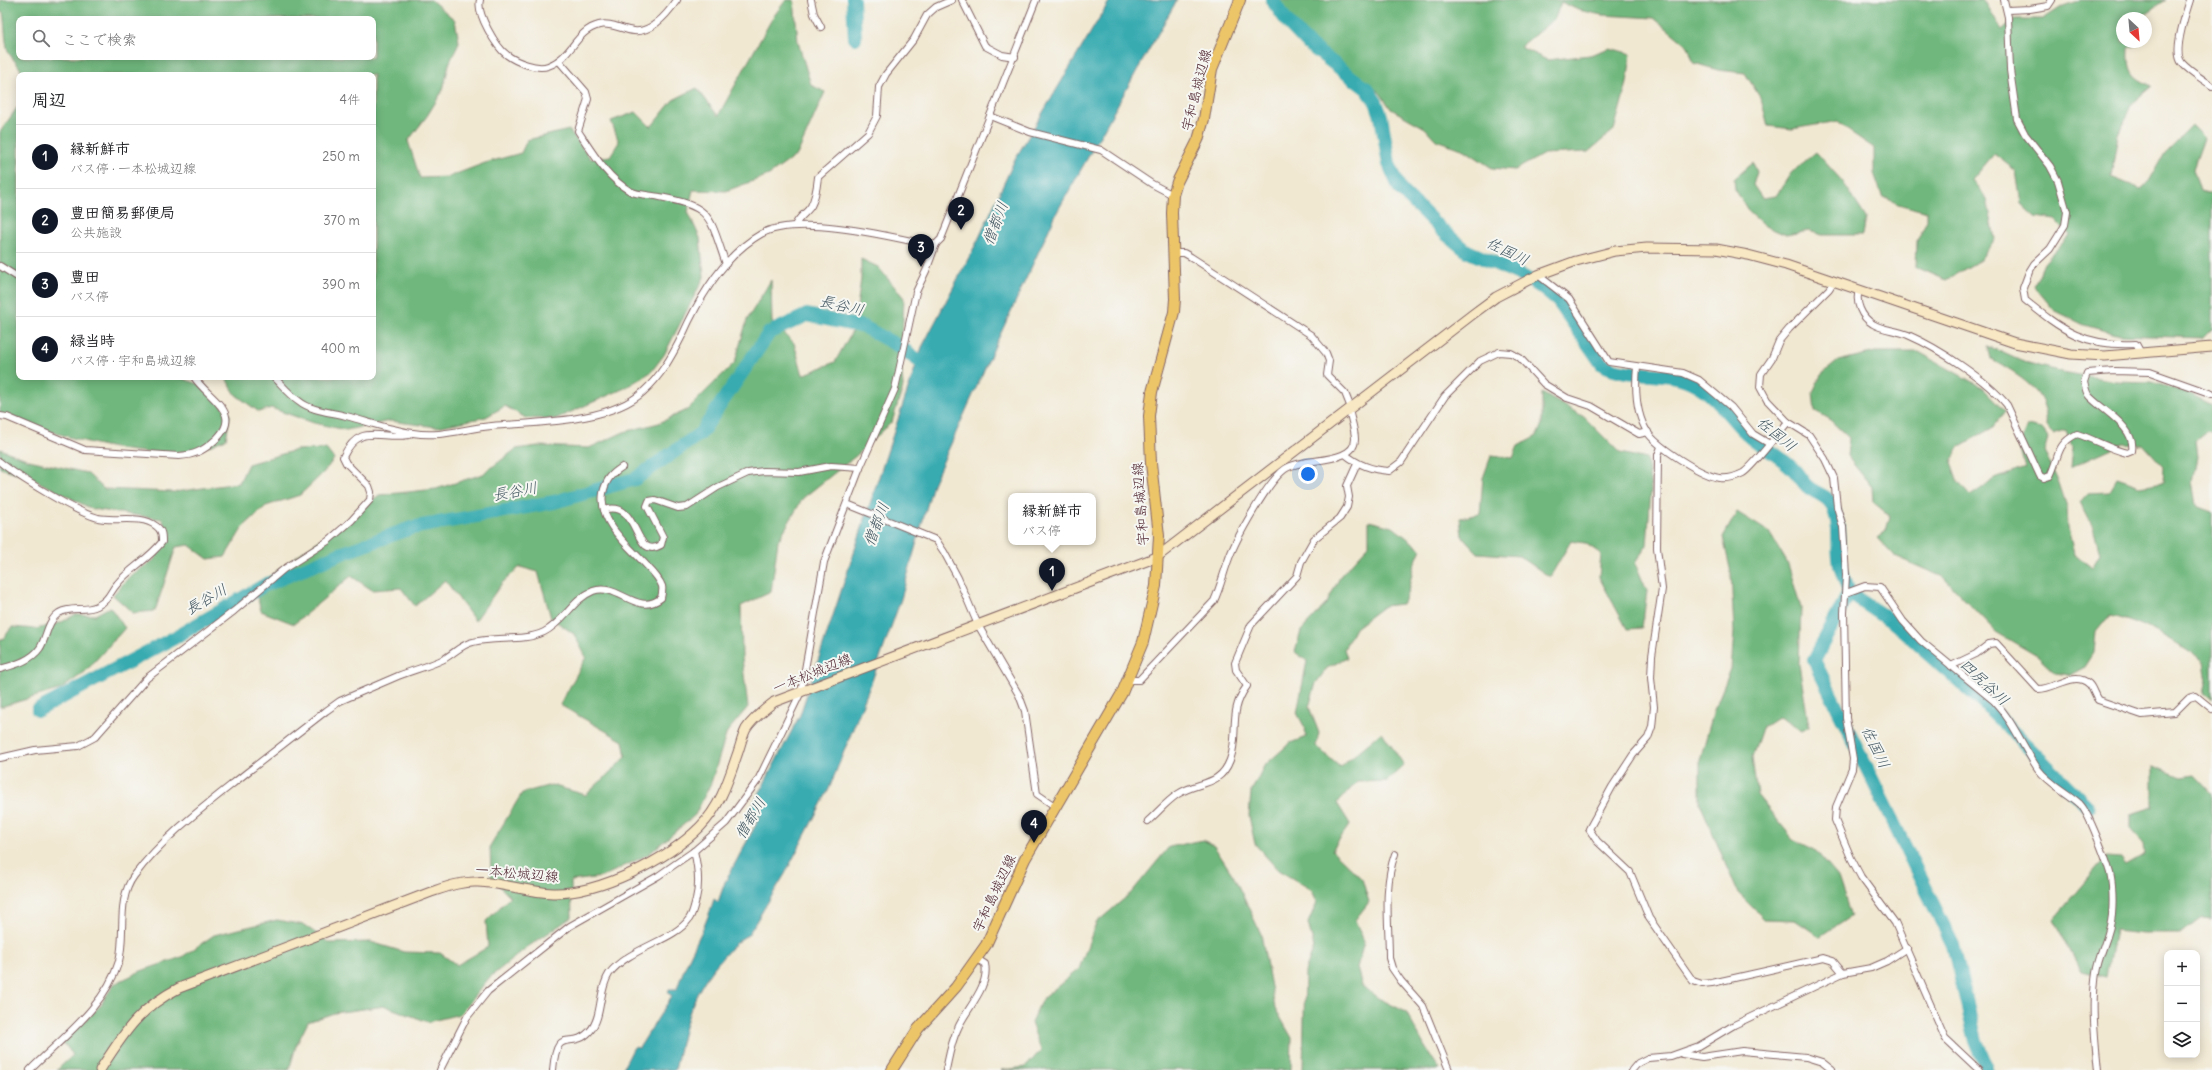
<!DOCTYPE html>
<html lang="ja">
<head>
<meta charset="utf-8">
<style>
	:root { --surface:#fff; --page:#f2f2f2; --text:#202124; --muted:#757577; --line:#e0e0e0; --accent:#111827 }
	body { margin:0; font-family:Delius,"Klee One",sans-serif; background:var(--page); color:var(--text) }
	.controls { position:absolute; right:12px; bottom:12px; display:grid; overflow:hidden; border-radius:8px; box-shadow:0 2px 10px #0003 }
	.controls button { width:36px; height:36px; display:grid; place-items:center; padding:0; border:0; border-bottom:1px solid var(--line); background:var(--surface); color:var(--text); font:20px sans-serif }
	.compass { position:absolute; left:2116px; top:12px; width:36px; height:36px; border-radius:50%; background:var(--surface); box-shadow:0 2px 10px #0003; rotate:154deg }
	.you { position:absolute; left:1308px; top:474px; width:14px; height:14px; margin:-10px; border:3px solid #fff; border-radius:50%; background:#1a73e8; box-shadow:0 0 0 6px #1a73e833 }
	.badge { display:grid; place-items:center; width:26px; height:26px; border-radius:50%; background:var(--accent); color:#fff; font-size:13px; font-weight:700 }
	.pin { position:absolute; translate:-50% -33px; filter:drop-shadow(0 1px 2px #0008) }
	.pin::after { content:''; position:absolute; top:21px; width:14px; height:12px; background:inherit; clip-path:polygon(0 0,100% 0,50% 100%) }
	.popup { position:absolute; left:1008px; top:493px; width:88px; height:52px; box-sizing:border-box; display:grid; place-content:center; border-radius:8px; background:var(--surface); filter:drop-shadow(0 1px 3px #0005); font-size:13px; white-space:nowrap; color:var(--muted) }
	.popup b { font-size:15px; color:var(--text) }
	.popup::after { content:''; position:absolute; left:50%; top:100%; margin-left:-8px; border:8px solid transparent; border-top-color:var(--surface) }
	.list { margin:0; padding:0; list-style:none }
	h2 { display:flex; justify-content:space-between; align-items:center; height:52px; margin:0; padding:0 16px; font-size:17px }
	h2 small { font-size:13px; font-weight:400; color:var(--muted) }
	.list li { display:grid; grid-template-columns:26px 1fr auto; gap:12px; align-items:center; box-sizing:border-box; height:64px; padding:0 16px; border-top:1px solid var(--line) }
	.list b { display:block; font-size:15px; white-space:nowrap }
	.list p { margin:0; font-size:13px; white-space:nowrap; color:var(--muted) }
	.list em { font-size:13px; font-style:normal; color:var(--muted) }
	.icon { flex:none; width:22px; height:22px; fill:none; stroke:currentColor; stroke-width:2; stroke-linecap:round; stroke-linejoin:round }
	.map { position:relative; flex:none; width:2212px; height:1070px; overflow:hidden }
	.search { position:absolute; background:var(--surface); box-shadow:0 2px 10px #0003; left:16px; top:16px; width:360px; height:44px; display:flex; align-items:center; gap:10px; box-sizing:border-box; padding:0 14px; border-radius:8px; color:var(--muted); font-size:15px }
	.panel { position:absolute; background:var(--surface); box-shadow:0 2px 10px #0003; left:16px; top:72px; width:360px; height:308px; border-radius:8px }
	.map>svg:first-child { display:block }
	.forest { fill:#70b77d; stroke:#5d6b54; fill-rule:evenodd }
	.water { fill:#38abb1; stroke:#41656e }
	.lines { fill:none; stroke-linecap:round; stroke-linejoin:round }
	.river { stroke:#38abb1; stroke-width:14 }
	.street-casing { stroke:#846565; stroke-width:8 }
	.secondary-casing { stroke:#846565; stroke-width:11 }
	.primary-casing { stroke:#846565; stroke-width:12 }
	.street { stroke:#fff; stroke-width:6 }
	.secondary { stroke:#f8e8c3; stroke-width:9 }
	.primary { stroke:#edc569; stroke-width:10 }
	.labels { text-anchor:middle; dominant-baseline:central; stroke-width:4; stroke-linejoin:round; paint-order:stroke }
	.street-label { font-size:14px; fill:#4a1f2b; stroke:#f6f6f2 }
	.water-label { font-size:15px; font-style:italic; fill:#435761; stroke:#f6f6f2 }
</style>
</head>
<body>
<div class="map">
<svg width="2212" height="1070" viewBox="0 0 2212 1070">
	<rect width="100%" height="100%" fill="#f6f6f2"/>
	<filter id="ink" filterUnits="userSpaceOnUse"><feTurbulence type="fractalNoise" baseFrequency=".025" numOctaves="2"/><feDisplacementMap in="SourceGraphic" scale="8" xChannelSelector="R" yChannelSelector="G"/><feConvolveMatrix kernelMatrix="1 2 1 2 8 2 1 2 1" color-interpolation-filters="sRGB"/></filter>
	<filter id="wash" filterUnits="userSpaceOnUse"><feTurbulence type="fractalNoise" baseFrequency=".012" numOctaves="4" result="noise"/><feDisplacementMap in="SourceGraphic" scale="16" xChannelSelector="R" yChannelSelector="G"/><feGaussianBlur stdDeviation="0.9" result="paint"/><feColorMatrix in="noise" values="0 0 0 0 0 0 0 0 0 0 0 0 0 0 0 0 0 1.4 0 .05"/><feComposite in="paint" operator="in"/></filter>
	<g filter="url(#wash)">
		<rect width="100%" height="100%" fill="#f1e8d2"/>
		<g class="forest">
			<path d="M 0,0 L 431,0 L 455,20 L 459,42 L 449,64 L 443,90 L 427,116 L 408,141 L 420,178 L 448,177 L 485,163 L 521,153 L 527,140 L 569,130 L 591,159 L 610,156 L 619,142 L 611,121 L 636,112 L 651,127 L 673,100 L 697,88 L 718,116 L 773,17 L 786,0 L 794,0 L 798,42 L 811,85 L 825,92 L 797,155 L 769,175 L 726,191 L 693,190 L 688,212 L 700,238 L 704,277 L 664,355 L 651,372 L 625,388 L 555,419 L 526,418 L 505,406 L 486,417 L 437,427 L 390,421 L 346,430 L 314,423 L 271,408 L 259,412 L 236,395 L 225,377 L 373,377 L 373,75 L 22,75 C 21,65 12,60 8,51 C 5,44 5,23 3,13 L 0,12 ZM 19,19 L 373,19 L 373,57 L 19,57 Z"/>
			<path d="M 1269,0 L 1981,0 L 1987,5 L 2002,30 L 2014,19 L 2043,19 L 2063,6 L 2080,0 L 2166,0 L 2139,18 L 2122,18 L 2122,42 L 2144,42 L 2129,48 C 2128,71 2131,77 2152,86 L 2132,103 L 2118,134 L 2111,177 L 2141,189 L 2148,183 L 2165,153 L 2192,126 L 2204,138 L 2193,169 L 2200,191 L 2212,194 L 2212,329 L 2203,338 L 2120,335 L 2084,325 L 2054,310 L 2034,286 L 2044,263 L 2070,235 L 2055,220 L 2035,217 L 2021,204 L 2016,171 L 1994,154 L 1972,180 L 1987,199 L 1995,239 L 1980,260 L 1946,280 L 1916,267 L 1917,241 L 1927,220 L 1927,212 L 1898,204 L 1882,196 L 1874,173 L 1874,148 L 1846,129 L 1838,121 L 1792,129 L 1768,126 L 1761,99 L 1745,73 L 1718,70 L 1694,63 L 1688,46 L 1654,18 L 1602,15 L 1578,10 L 1561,2 L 1555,18 L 1520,47 L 1547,60 L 1590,55 L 1610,48 L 1631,54 L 1627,83 L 1614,130 L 1588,152 L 1544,154 L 1515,170 L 1492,168 L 1465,150 L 1436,140 L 1425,128 L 1391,109 L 1380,93 L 1271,9 Z"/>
			<path d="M 19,105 L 19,377 L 178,377 L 206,387 L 230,415 L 226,439 C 217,442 207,448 197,450 C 133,462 60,435 0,414 L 0,132 Z"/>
			<polygon points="1816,152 1843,182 1866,218 1863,235 1822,235 1809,231 1786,235 1765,226 1749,212 1735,189 1734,179 1753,163 1757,172 1753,185 1762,198 1776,196 1791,173"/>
			<polygon points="861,259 878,267 904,298 901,361 903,387 892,422 857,455 803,498 778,541 771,592 741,606 742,658 748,707 727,732 711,783 695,815 649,854 602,877 571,881 572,917 526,948 489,978 460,1014 428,1022 385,1006 334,1013 308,1022 296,1046 289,1070 57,1070 73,1055 63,1042 100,1006 114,984 141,971 182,957 214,935 277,920 304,925 330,943 371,942 404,952 440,953 457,965 488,947 486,921 510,897 491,877 490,846 522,793 551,785 586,795 626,757 623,741 560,705 586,657 574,634 551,618 538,572 520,567 502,583 475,621 445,580 415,606 401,588 372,590 351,576 294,624 261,611 255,588 292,559 336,529 379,495 436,489 483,474 516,449 538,446 589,448 624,432 659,423 687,410 735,362 747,320 771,280 772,322 794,343 803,375 835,362 854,328 861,279"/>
			<path d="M 1988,346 L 2021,361 L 2062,372 L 2117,381 L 2151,382 L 2185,392 L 2212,406 L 2212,431 L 2205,432 L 2195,440 L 2197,457 L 2192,481 L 2196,505 L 2212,511 L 2212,699 L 2204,693 L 2207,681 L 2204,662 C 2175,642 2145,622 2110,615 L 2096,632 L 2094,653 L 2085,667 L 2070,675 L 2055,673 L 2037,656 L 1996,632 L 1943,577 L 1894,556 L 1877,538 L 1886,531 L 1890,516 L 1873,502 L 1872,487 L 1847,456 L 1849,438 L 1828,418 L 1815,411 L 1813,392 L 1821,375 L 1838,361 L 1875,352 L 1919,352 L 1983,388 L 2005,411 L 1992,428 L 1960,446 L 1951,462 L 1958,482 L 1970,496 L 1995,479 L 2025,468 L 2019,446 L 2027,426 L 2041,429 L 2048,438 L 2044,452 L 2059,483 L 2067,507 L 2068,528 L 2074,553 L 2092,568 L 2100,554 L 2093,527 L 2080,502 L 2088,493 L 2109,492 L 2117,478 L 2140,486 L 2163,482 L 2164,467 L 2143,444 L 2123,443 L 2070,467 L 2072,448 L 2066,430 L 2053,434 L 2046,427 C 2050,390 2018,376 1991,359 Z"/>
			<polygon points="1542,393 1584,417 1620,453 1647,459 1651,490 1647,545 1635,563 1647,591 1642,628 1627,629 1599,577 1601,554 1585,543 1571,541 1550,577 1519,556 1478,553 1462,536 1460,518 1480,514 1483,478 1491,456 1513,458 1518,446 1537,436 1542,424"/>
			<polygon points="0,449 29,460 87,473 104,489 174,492 239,483 248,464 296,450 326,449 334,459 323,473 300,495 266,506 243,527 225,557 208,559 189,545 176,547 155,611 133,613 113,595 130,576 154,560 169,535 162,519 92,509 27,476 0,468"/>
			<polygon points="1737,512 1769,532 1788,564 1801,608 1799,664 1809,727 1802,731 1779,717 1762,728 1752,758 1757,795 1793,839 1815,850 1838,877 1851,916 1820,937 1795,920 1764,919 1738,893 1700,803 1700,760 1714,710 1731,669 1734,632 1731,573 1723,537"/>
			<polygon points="1369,521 1393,527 1421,549 1413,568 1408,592 1402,604 1384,606 1355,628 1344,649 1347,658 1327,668 1316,683 1309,707 1319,733 1316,746 1340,767 1382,732 1404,765 1387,781 1357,782 1337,803 1350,824 1332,850 1362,879 1369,902 1355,920 1364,941 1357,968 1362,986 1378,998 1406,1012 1425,1047 1440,1070 1303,1070 1305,972 1314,947 1308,923 1317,902 1312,890 1278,870 1255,844 1249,816 1251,792 1264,766 1290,743 1306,737 1305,728 1297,713 1307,661 1295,652 1301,631 1327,603 1341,575 1369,545"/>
			<polygon points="110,607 125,628 85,672 61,689 0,707 0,639 3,639 12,627 36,629 60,623 76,614 95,615"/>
			<polygon points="2153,766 2181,777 2195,775 2212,793 2212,919 2202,918 2179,933 2143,933 2115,930 2106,977 2081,971 2053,919 2106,857 2121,858 2126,865 2145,854 2144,844 2131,830 2131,814 2153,807"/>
			<polygon points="1203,840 1214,846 1234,877 1261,934 1275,1008 1292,1038 1291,1070 1001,1070 1026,1067 1041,1050 1031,1023 1042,999 1079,969 1096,923 1131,893 1169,847"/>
		</g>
		<path class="water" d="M 1110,0 L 1177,0 L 1057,212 L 994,348 L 933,484 L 901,599 L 872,681 L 829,789 L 785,874 L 748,935 C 737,940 731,948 723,957 C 689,995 686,1022 675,1070 L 622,1070 L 634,1047 L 639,1048 L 672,996 L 668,993 L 669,989 L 677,989 C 686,958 705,931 714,899 L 718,902 L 725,882 L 761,815 L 745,820 L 800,715 L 922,347 L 978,240 L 1015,159 Z"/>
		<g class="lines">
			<g class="river">
				<polyline points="853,0 855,38"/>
				<path d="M 1272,0 L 1289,24 L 1308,44 L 1367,89 L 1376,102 L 1381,116 L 1389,164 L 1400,189 L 1446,234 L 1467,251 L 1517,273 L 1541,287 L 1558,301 L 1602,364 C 1628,379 1664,369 1691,382 C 1713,392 1726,412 1742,429 C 1757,445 1777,453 1792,468 C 1798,473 1802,482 1808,487 C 1816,494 1826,494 1832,505 C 1841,525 1837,538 1839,558 C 1840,570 1846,582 1849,593 L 1814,660 L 1953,945 L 1976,1041 L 1988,1070"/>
				<polyline points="1849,593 1897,625 1985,704 2088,807"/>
				<polyline points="38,710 174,638 265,585 340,554 411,528 554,502 635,479 701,433 769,333 807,315 864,327 900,347 933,371"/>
			</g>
		</g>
	</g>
	<g filter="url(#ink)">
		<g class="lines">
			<g class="street-casing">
				<g id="street">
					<path d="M 480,0 C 476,13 496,47 507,55 C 516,62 537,70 548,66 C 572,58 575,31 599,25 C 611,22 622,30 634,31 C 652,33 668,13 677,0"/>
					<polyline points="811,0 814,14 821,27"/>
					<polyline points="962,0 985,46 1002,55 1015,57"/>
					<path d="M 2004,0 L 2008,17 L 2010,70 L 2017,119 L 2025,134 L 2050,166 L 2058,181 L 2067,212 L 2065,225 L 2050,249 L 2034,264 L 2029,272 L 2023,288 L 2025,300 C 2063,331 2085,347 2136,344 L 2141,353"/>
					<path d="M 2190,0 C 2186,13 2172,52 2182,63 C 2190,72 2203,79 2212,86"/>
					<polyline points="2007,10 2030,9 2048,6 2052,0"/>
					<path d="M 559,61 L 586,92 L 588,99 L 578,131 C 592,152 607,178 630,191 C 637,195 651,195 660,197 C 713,207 709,216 726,264"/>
					<polyline points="990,116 1030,132 1101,150 1152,184 1173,195"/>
					<path d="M 795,226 C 798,217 806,214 811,206 C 816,197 817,186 818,177 L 868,133 L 877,116 L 879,87 L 886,74 L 914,39 L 927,15 L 936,7 L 952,0"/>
					<polyline points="1175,253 1184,253 1191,257 1311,335 1326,353 1329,361 1327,375 1345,393 1351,408"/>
					<polyline points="0,266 19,278"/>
					<polyline points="1538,275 1569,299 1609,362 1683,373 1699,380 1731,407 1753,434 1768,443"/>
					<polyline points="1834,281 1829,289 1789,329 1779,341 1772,358 1761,374 1760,387 1767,400 1788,422 1809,435 1825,459 1834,478 1837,507 1843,527 1846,575 1844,613 1846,718 1853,759 1852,769 1836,807 1835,820 1851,858 1861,877 1895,923 1945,1038 1979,1070"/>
					<path d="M 1859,290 C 1855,302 1861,317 1873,324 C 1882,330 1897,330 1908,335 C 1938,348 1987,380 2007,405 L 2040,476 L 2044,478 L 2050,476 C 2060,456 2055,445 2077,434 C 2094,439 2109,449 2127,453 L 2132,451 C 2136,427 2103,411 2089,396 C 2086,393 2085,386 2084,382 L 2087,373 L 2114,371 L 2150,372 L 2212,394"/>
					<path d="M 1637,367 C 1635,388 1636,415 1648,433 C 1658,447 1702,476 1720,478 C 1727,479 1737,476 1743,473 C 1752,468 1779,432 1788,422"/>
					<path d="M 274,377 C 282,385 290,395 299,401 C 311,411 331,412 346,416 C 369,422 390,430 413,433 C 440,438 466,428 492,426 C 536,422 609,423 643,392 C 661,376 672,356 682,336 C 699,298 724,255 761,234 C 798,214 889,236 930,245 L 936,244"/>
					<path d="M 0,416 L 7,417 L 85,450 L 179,456 C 194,455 203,451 214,441 C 246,413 208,399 194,377"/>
					<polyline points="1661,447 1658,455 1657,548 1662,589 1652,656 1651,678 1654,707 1652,727 1648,738 1633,755 1612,787 1589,829 1597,841 1630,872 1649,918 1693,981 1702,984 1712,983 1823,958 1833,961 1843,973"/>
					<path d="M 1345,454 C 1358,465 1372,470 1389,471 L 1401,462 L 1445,396 L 1480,361 L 1499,352 L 1511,353 L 1520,358 L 1544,384 L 1567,398 L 1591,406 L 1639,434 L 1648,432"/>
					<path d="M 0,462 C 18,477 76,512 98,518 C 115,522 141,514 156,526 C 162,530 162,535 162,542 C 149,559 130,568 117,584 C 109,593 110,599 97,606 C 85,612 71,606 59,613 C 47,621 47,637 40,648 C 31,661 14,665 0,669"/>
					<polyline points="847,504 936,540 944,552 958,578 978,625 1019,695 1025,711 1037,794 1056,807"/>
					<path d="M 604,510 C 641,498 632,562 661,545 L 663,537 L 647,506 L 649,501 L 655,500 L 678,508 L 687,507 L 718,487 L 748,473 L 764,471 L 799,472 L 831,466 L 860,468"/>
					<path d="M 1846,593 L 1865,586 L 1880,587 L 1903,621 L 1921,641 L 1994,701 C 2013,721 2023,747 2038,769 C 2049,784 2067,792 2080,804 C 2089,813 2106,859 2110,873 C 2113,887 2113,902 2112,915 C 2110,936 2099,953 2096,973 C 2091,1005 2095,1039 2098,1070"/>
					<path d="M 1951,666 L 1976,654 L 1989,644 L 1996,643 L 2038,689 C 2054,690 2074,670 2089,684 C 2093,688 2094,695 2098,700 L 2142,715 L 2175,712 L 2189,698 L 2196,696 L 2212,709"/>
					<path d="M 1128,680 L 1139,680 L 1214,601 C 1220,588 1223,575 1228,561 C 1235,540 1268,481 1285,469 C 1301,457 1355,465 1355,439 C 1355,430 1351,419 1349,410"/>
					<path d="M 0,758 L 35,750 L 78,746 L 95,737 L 147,678 L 234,611 L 284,569 L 328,541 L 351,521 L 370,500 L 371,492 L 369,486 L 346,463 L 343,457 C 360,422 378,440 409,435"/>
					<path d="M 1148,821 C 1158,812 1167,801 1178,794 C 1198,781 1220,787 1230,760 C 1240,733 1227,713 1247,686 L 1236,670 L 1235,663 L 1251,625 L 1297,576 L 1301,562 L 1314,539 L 1340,518 L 1347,507 L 1349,497 L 1347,486 L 1357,464"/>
					<path d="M 1395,854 C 1383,888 1389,922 1389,958 L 1392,968 L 1401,981 L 1423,1006 L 1449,1070"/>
					<polyline points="1682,1054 1702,1057 1742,1051 1806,1057 1822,1062 1832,1070"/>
					<path d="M 30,1070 C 61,1039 106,1006 119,961 C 126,934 116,900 134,876 C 164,836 206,805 245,774 C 272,753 299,732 326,711 L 340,701 C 359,693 379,684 398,676 C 413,670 430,666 444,659 C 453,654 462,644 473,642 C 496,636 523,642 544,632 C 564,622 573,599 593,591 C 618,582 637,617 661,598 C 662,594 663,590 662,586 C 659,578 653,572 647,566 C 630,547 598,523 603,493 C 606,480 611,474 622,467"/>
					<polyline points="440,1070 467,1017 488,991 570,926 658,876 694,851 726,823 758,780 801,692 824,562 860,468 895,389 916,292 926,271 936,244 941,239 1036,0"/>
					<path d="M 553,1070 C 557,1023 571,1052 590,1031 C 603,1016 598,991 609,974 C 628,948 674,941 689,919 C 693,913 694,906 696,899 C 700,883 698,867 694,851"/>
					<path d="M 946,1070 C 949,1056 951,1042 958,1028 C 966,1009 990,987 985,964 L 977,959"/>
					<polyline points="1632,1070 1638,1063 1648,1058 1671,1056 1699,1046 1734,1025 1843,973 1871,968 1887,961 1907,948"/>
				</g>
			</g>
			<g class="secondary-casing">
				<path id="secondary" d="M 100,1070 C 124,1033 138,1009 179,988 L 431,892 C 446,887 462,881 478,882 C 503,883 528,892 553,893 C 600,894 667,860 700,827 C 720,807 728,781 737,755 C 740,747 742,737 746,729 C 753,718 764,710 774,702 L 1157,557 L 1473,314 L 1496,297 L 1538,275 L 1576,261 L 1615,251 L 1647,248 L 1716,249 L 1748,255 L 1786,265 L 2015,343 L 2071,354 L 2105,356 L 2212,347"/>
			</g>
			<g class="primary-casing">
				<polyline id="primary" points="892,1070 918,1029 956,987 986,945 1025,859 1122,693 1143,642 1156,586 1159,536 1151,463 1149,416 1152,392 1174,312 1175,299 1172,213 1173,195 1177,182 1198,140 1204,119 1212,69 1240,0"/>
			</g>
			<use href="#street" class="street"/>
			<use href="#secondary" class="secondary"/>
			<use href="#primary" class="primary"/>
		</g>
	</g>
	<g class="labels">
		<g class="street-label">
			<text transform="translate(1196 90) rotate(-76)">宇和島城辺線</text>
			<text transform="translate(1140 504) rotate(-94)">宇和島城辺線</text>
			<text transform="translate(812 673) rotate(-22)">一本松城辺線</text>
			<text transform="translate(517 873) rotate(5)">一本松城辺線</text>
			<text transform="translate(994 893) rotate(-65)">宇和島城辺線</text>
		</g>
		<g class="water-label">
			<text transform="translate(995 223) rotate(-69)">僧都川</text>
			<text transform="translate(1508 251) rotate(26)">佐国川</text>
			<text transform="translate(842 305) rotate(13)">長谷川</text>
			<text transform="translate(1777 434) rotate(39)">佐国川</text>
			<text transform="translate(515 491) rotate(-10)">長谷川</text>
			<text transform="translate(876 524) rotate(-69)">僧都川</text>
			<text transform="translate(206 599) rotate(-30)">長谷川</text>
			<text transform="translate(1985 682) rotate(43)">四尻谷川</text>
			<text transform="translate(1876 747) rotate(64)">佐国川</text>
			<text transform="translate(750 818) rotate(-59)">僧都川</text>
		</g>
	</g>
</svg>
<div class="controls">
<button>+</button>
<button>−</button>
<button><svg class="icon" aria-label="layers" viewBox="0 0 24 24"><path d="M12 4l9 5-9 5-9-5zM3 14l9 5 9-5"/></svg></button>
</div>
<svg class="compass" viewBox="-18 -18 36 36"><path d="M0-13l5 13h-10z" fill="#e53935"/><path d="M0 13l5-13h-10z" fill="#757577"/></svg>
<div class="you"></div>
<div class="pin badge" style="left:1052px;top:591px">1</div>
<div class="popup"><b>縁新鮮市</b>バス停</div>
<div class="pin badge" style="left:961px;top:230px">2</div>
<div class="pin badge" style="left:921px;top:267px">3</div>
<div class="pin badge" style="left:1034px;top:843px">4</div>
<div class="search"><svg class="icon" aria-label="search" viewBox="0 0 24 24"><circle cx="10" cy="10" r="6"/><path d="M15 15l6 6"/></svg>ここで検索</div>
<section class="panel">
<h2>周辺<small>4件</small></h2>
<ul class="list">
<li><span class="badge">1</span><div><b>縁新鮮市</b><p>バス停 · 一本松城辺線</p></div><em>250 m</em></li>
<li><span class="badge">2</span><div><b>豊田簡易郵便局</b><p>公共施設</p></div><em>370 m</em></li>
<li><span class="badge">3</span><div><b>豊田</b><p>バス停</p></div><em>390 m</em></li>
<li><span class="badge">4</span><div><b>緑当時</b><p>バス停 · 宇和島城辺線</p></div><em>400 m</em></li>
</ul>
</section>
</div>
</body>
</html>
